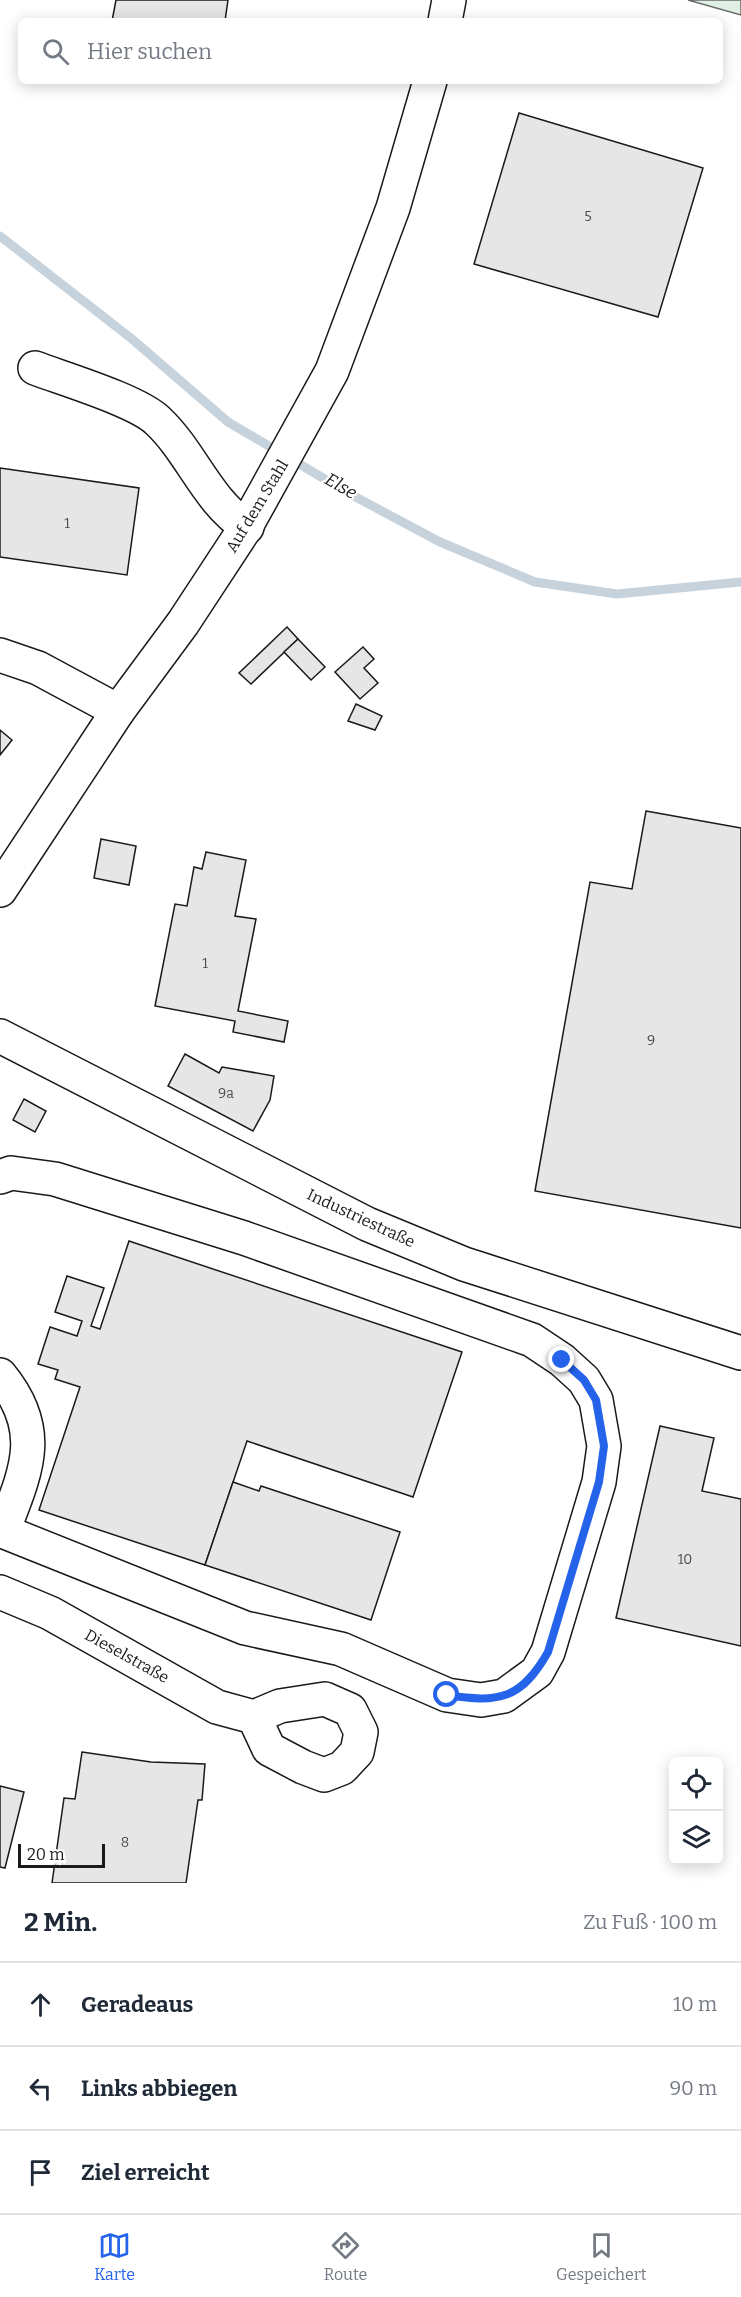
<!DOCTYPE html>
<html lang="de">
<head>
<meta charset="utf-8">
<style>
	:root { --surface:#fff; --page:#f6f6f7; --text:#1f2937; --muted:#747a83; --line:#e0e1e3; --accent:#2563eb }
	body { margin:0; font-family:Bitter,serif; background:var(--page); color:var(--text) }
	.controls { position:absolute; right:18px; bottom:18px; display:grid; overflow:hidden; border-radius:9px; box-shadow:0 3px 15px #0003 }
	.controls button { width:54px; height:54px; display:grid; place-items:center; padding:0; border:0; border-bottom:2px solid var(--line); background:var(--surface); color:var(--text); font:30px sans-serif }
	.scale { position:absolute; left:18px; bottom:15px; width:87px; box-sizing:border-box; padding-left:6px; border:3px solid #1a1a1a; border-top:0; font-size:16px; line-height:21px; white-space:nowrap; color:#1a1a1a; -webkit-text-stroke:4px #fff; paint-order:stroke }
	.stop { position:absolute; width:18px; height:18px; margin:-14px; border:4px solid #2563eb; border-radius:50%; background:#fff }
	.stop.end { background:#2563eb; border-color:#fff; box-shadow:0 2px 6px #0008 }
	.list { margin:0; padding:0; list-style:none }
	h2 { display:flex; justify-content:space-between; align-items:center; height:78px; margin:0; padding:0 24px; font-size:26px }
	h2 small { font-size:20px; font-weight:400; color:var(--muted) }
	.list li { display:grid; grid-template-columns:39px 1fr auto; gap:18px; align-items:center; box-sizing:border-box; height:84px; padding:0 24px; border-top:2px solid var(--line) }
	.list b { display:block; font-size:22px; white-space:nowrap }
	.list em { font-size:20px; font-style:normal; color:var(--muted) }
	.icon { flex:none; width:33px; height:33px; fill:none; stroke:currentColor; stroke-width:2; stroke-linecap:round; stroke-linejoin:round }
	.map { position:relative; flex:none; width:741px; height:1883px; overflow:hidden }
	.search { position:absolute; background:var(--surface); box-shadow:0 3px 15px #0003; left:18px; right:18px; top:18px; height:66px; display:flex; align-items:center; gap:15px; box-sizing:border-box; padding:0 21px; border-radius:9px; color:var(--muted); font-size:22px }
	.sheet { height:330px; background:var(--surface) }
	nav { display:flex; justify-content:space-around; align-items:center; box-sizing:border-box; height:84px; border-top:2px solid var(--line); background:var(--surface); font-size:16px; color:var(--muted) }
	nav a { display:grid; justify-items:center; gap:3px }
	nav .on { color:var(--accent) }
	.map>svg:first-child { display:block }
	.green { fill:#e0efe3; stroke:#6a6a6a; stroke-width:1.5 }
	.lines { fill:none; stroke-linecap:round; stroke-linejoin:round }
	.stream { stroke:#c6d2dc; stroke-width:9 }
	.building { fill:#e6e6e6; stroke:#1a1a1a; stroke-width:1.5 }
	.minor-casing { stroke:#1a1a1a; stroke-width:36 }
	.minor { stroke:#fff; stroke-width:33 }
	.route { stroke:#2563eb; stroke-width:8 }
	.labels { text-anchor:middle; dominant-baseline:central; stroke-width:4.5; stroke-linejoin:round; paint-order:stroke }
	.number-label { font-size:14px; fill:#4d4d4d }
	.street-label { font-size:16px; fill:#1a1a1a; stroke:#fff }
	.water-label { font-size:18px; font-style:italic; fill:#1a1a1a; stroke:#fff }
</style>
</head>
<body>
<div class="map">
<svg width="741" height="1883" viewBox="0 0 741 1883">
	<rect width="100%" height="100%" fill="#fff"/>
	<polygon class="green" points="688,0 741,0 741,15"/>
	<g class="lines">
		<polyline class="stream" points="0,236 132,339 228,422 350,494 440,542 535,582 617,594 741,582"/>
	</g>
	<g class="building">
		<polygon points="116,0 228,0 225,21 112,21"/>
		<polygon points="519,113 703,168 658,317 474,264"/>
		<polygon points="0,468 139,488 127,575 0,557"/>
		<polygon points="287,627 298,639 251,684 239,673"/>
		<polygon points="298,639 325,667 311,680 284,652"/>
		<polygon points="363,647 374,659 364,668 378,683 360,699 335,672"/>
		<polygon points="356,704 382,716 375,730 348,721"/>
		<polygon points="0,730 12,740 0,755"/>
		<polygon points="646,811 741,828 741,1228 535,1191 590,882 632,889"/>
		<polygon points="101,839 136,846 129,885 94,878"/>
		<polygon points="206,852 246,860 235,916 256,919 238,1011 288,1021 284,1042 233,1032 235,1021 155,1006 175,904 187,906 194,867 202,869"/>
		<polygon points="185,1054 219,1073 222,1067 274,1076 270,1100 253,1131 168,1086"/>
		<polygon points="24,1099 46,1111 35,1132 13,1120"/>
		<polygon points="129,1241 462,1352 413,1497 247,1441 205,1565 39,1510 80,1387 55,1379 58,1370 38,1364 50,1327 77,1336 82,1321 55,1312 67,1276 104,1288 91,1326 100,1329"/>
		<polygon points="660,1426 714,1438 702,1491 741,1499 741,1646 616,1618"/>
		<polygon points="233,1482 259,1491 261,1486 400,1532 371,1620 205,1565"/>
		<polygon points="82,1752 151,1762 205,1764 202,1800 198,1800 186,1883 52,1883 64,1798 75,1799"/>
		<polygon points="0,1786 24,1792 5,1868 0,1867"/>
	</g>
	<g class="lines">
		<g class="minor-casing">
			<g id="minor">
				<polyline points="445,21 449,0"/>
				<path d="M 35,368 C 64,379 138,401 158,421 C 192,453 206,500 247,527"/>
				<polyline points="0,655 38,668 118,711"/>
				<polyline points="0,890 118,711 183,623 244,530 332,371 393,208 430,81"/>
				<polyline points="0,1036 367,1224 464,1264 741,1353"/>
				<polyline points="0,1177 11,1173 55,1179 244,1238 532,1340 562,1360 584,1380 596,1400 604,1446 599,1482 548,1652 537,1672 504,1696 481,1700 447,1695 341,1649 245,1628 0,1530"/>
				<path d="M 0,1375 C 46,1431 26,1471 3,1531"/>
				<polyline points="0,1592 50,1613 217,1707 254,1717 280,1706 325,1699 350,1710 361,1732 357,1752 342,1768 324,1775 303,1767 269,1749 254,1717"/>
			</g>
		</g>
		<use href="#minor" class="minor"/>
	</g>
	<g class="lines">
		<path class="route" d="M 447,1695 C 498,1703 521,1700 548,1652 L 599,1482 L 604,1446 L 596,1400 L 584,1380 L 562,1360"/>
	</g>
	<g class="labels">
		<g class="number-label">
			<text x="588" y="216">5</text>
			<text x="67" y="523">1</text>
			<text x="205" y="963">1</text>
			<text x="651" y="1040">9</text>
			<text x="226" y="1093">9a</text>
			<text x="685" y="1559">10</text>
			<text x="125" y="1842">8</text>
		</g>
		<g class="street-label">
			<text transform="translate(257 506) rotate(-59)">Auf dem Stahl</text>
			<text transform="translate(361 1218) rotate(25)">Industriestraße</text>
			<text transform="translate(127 1656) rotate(29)">Dieselstraße</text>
		</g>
		<g class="water-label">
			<text transform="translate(341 486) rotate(30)">Else</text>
		</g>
	</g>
</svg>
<div class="controls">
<button><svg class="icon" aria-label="locate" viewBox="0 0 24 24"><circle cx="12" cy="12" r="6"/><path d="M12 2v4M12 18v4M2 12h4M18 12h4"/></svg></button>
<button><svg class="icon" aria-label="layers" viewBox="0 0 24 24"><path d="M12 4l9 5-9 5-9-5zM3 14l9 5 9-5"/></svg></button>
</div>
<div class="scale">20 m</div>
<div class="stop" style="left:447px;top:1695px"></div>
<div class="stop end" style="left:562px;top:1360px"></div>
<div class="search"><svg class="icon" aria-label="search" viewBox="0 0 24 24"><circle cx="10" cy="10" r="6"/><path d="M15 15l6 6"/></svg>Hier suchen</div>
</div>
<section class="sheet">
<h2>2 Min.<small>Zu Fuß · 100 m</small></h2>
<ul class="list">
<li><svg class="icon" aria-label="ahead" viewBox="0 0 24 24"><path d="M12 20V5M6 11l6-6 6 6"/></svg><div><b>Geradeaus</b></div><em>10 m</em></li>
<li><svg class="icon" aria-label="left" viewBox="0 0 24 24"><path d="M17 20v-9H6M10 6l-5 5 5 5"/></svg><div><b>Links abbiegen</b></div><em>90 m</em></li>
<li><svg class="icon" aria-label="arrive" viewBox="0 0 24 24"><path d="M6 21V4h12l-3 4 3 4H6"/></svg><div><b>Ziel erreicht</b></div></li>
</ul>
</section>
<nav>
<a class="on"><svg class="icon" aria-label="map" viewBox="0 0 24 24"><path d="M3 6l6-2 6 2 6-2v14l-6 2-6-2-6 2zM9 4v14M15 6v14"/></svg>Karte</a>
<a><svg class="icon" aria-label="directions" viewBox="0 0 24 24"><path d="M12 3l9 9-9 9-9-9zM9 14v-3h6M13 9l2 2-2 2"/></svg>Route</a>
<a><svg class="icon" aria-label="saved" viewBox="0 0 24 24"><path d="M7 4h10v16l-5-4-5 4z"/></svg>Gespeichert</a>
</nav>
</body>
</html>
